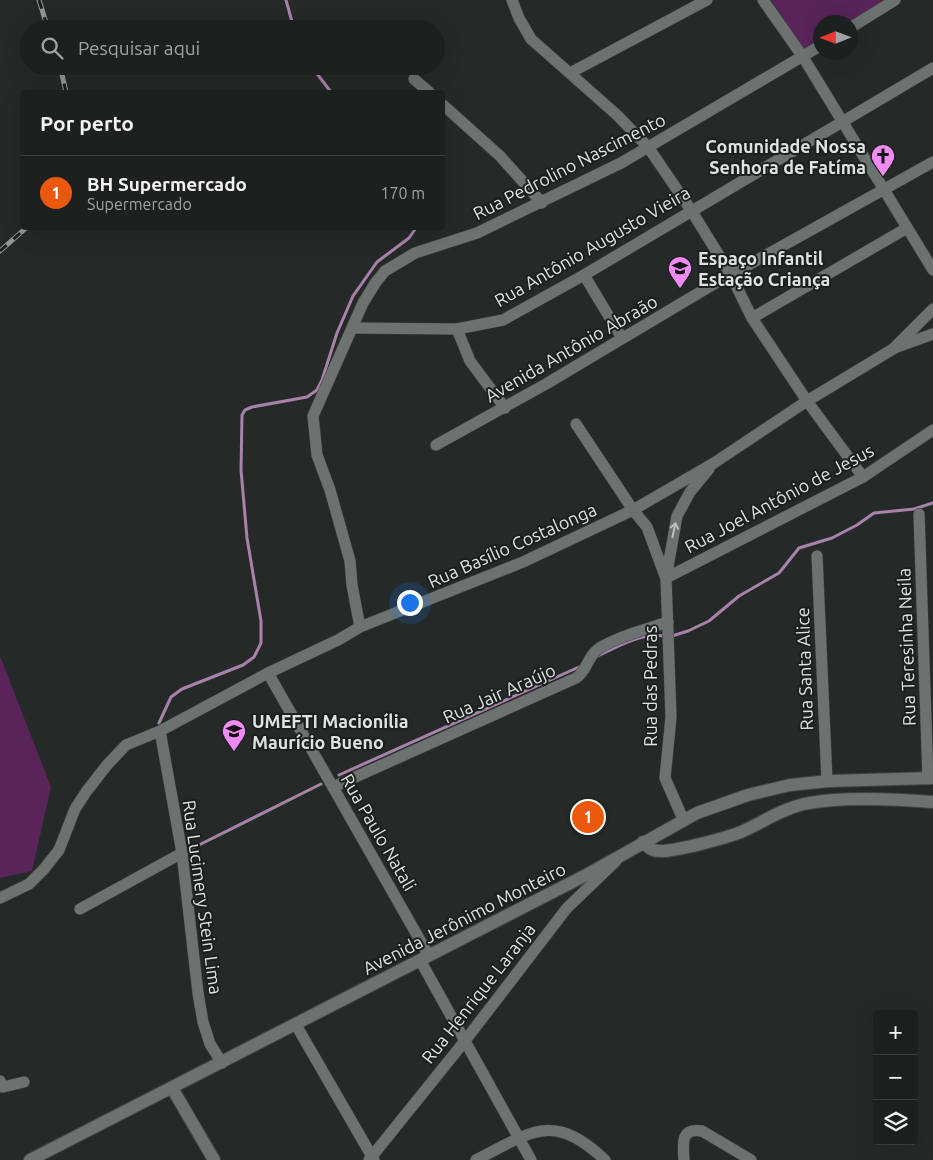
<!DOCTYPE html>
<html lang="pt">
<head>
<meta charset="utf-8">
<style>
	:root { --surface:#1c201e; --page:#292d2b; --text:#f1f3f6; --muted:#a0a3a4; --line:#3a3e3c; --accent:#ea580c }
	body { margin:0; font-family:Ubuntu,sans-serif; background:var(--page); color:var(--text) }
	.controls { position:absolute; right:15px; bottom:15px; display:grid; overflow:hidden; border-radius:5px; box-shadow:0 5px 20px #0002 }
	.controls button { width:45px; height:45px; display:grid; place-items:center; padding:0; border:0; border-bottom:1px solid var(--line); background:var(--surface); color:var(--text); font:25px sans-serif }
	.compass { position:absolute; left:813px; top:15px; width:45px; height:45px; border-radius:50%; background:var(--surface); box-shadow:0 5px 20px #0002; rotate:269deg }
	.you { position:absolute; left:409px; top:602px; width:18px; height:18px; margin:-12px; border:4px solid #fff; border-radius:50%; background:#1a73e8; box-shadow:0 0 0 8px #1a73e833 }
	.badge { display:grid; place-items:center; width:32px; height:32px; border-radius:50%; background:var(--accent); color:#fff; font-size:16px; font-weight:700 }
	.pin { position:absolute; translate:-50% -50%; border:2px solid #fff; box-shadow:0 1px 5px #0006 }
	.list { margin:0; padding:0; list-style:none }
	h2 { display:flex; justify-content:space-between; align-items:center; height:65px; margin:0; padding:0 20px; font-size:21px }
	h2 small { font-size:16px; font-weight:400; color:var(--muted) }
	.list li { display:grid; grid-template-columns:32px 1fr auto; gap:15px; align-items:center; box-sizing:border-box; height:75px; padding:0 20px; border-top:1px solid var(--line) }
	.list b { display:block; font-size:19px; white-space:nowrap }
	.list p { margin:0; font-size:16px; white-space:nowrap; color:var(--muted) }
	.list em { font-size:16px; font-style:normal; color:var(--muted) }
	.icon { flex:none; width:28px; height:28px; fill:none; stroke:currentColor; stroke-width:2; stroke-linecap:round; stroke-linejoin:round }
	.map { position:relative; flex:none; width:933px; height:1160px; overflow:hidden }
	.search { position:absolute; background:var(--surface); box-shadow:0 5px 20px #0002; left:20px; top:20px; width:425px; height:55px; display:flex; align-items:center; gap:12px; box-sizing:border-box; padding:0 18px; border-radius:28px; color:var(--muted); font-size:19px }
	.panel { position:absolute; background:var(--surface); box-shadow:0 5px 20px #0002; left:20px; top:90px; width:425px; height:140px; border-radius:5px }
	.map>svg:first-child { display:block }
	.green { fill:#58245a }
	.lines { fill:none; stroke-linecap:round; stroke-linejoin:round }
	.stream { stroke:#a882ab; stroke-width:3 }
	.minor-casing { stroke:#404543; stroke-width:12 }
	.tertiary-casing { stroke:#404543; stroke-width:14 }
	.minor { stroke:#6c7270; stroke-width:11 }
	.tertiary { stroke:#6c7270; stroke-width:12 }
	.rail-casing { stroke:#929695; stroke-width:5 }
	.rail { stroke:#1b201f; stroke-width:3; stroke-dasharray:9; stroke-linecap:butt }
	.oneway { stroke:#bcc1c0 }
	.labels { text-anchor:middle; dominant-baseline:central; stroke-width:4; stroke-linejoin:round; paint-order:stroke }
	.poi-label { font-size:18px; font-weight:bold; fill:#dfe3e2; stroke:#1b201f; text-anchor:start }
	.street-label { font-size:18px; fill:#dfe3e2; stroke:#1b201f }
</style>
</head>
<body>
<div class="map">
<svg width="933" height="1160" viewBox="0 0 933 1160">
	<rect width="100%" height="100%" fill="#252a28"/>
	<g class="green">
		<polygon points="771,0 888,0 850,22 820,22 820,43 805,53"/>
		<polygon points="0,656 51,787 32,871 0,878"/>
	</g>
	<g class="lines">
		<g class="stream">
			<polyline points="286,0 294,29"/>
			<polyline points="311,66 331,92"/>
			<polyline points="672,636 688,631 709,621 739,596 779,573 799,548 832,538 857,525 874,513 914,509 933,503"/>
			<path d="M 598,656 C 620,645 641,633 665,636"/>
			<polyline points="159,723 171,697 182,689 243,665 254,657 261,643 261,621 247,538 241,470 242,415 245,410 252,407 307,397 317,390 322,380 337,333 353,296 377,262 409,238 416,228"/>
			<polyline points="339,775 579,667"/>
			<polyline points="185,852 321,784"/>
		</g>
		<g class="minor-casing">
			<g id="minor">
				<polyline points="512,0 519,18 531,39 617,115 648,147 691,210 731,275 752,318 807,401 863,477"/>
				<polyline points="763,0 803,57 933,270"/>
				<polyline points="850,28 895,0"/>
				<polyline points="570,73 707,0"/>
				<polyline points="414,79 429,92"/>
				<polyline points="442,104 500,156 542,203"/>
				<polyline points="584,275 622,338"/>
				<polyline points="752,318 907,228"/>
				<polyline points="353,328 457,329 503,320 584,275 933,68"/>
				<polyline points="457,329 470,361 505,408"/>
				<polyline points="897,347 933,334"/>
				<polyline points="576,424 633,510 647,527 665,576"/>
				<polyline points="436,445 546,384 707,288 933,162"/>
				<polyline points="919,514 928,779"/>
				<polyline points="817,556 827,781"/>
				<polyline points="666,578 863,477 933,430"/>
				<polyline points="360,627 352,585 350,561 330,490 317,455 313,416 363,303 376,282 385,271 415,253 477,233 621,163 820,46"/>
				<polyline points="268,673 429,956"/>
				<polyline points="160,731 182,853 198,993 203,1022 210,1044 222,1063"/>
				<path d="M 333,787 L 576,678 C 587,671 587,658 597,650 C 610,639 650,628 668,622"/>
				<polyline points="683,819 665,778 671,717 666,578 677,516 690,492 709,469"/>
				<polyline points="0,898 29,884 44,869 59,850 75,809 86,792 107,765 126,745 160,731 268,673 338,640 360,627 523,562 633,510 714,463 807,401 893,349 933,309"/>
				<polyline points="80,909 182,853"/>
				<polyline points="420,960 531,1160"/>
				<polyline points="296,1025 374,1160"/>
				<polyline points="0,1081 3,1087 24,1082"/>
				<polyline points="369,1160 464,1042 567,908 616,861"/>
				<path d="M 476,1160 C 531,1132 553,1111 605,1160"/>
				<path d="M 684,1160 C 683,1145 680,1127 702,1131 L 751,1160"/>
			</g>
		</g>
		<g class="tertiary-casing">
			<g id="tertiary">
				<path d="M 643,842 C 648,847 652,851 659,851 C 674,852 726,838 741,832 C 762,823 781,809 804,804 C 841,796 895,799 933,802"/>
				<polyline points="172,1088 214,1160"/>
				<polyline points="30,1160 588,874 697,813 748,795 790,785 829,781 933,778"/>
			</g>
		</g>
		<use href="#minor" class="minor"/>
		<use href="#tertiary" class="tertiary"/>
		<g class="rail-casing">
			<g id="rail">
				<polyline points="39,0 48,29"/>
				<polyline points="60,66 66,92"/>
				<polyline points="0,251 26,228"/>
			</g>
		</g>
		<use href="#rail" class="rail"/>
	</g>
	<defs><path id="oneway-shaft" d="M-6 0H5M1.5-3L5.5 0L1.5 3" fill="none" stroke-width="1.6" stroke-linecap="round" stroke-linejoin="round" transform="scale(1.25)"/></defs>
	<use class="oneway" href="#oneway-shaft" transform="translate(674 530) rotate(-78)"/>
	<defs>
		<g id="church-pin" transform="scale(1.25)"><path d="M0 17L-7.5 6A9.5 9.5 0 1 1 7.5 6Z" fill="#f18af4" stroke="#1b201f"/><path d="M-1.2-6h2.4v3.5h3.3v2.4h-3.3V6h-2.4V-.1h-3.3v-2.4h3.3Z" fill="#111"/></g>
		<g id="school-pin" transform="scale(1.25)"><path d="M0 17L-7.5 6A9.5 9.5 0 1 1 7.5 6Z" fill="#f18af4" stroke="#1b201f"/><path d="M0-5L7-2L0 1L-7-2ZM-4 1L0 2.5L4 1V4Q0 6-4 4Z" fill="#111"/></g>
	</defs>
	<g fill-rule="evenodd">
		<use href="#church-pin" x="883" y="156"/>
		<use href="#school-pin" x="680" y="268"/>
		<use href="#school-pin" x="234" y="731"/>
	</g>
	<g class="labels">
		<g class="poi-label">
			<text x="866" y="146" text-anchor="end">Comunidade Nossa<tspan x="866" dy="21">Senhora de Fatíma</tspan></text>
			<text x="698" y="258">Espaço Infantil<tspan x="698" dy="21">Estação Criança</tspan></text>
			<text x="252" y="721">UMEFTI Macionília<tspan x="252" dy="21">Maurício Bueno</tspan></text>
		</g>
		<g class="street-label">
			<text transform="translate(569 166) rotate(-27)">Rua Pedrolino Nascimento</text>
			<text transform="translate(592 246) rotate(-30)">Rua Antônio Augusto Vieira</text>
			<text transform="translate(571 348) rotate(-30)">Avenida Antônio Abraão</text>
			<text transform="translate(779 498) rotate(-28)">Rua Joel Antônio de Jesus</text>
			<text transform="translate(512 545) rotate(-24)">Rua Basílio Costalonga</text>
			<text transform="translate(906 647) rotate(-92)">Rua Teresinha Neila</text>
			<text transform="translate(804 669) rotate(-92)">Rua Santa Alice</text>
			<text transform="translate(650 686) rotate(-90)">Rua das Pedras</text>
			<text transform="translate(499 693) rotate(-24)">Rua Jair Araújo</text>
			<text transform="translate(379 832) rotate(60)">Rua Paulo Natali</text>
			<text transform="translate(203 897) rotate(82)">Rua Lucimery Stein Lima</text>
			<text transform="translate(464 918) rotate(-27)">Avenida Jerônimo Monteiro</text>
			<text transform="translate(478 993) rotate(-52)">Rua Henrique Laranja</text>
		</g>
	</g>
</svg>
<div class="controls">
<button>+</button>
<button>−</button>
<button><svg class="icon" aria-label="layers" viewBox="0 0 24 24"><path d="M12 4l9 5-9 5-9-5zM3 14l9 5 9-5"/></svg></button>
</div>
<svg class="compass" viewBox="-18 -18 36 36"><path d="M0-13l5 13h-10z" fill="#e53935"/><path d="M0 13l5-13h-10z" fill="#a0a3a4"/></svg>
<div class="you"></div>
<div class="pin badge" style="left:588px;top:817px">1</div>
<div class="search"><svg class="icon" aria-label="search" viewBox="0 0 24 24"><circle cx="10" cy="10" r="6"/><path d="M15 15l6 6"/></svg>Pesquisar aqui</div>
<section class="panel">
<h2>Por perto<small></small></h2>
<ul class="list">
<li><span class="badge">1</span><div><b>BH Supermercado</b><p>Supermercado</p></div><em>170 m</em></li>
</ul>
</section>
</div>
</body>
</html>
